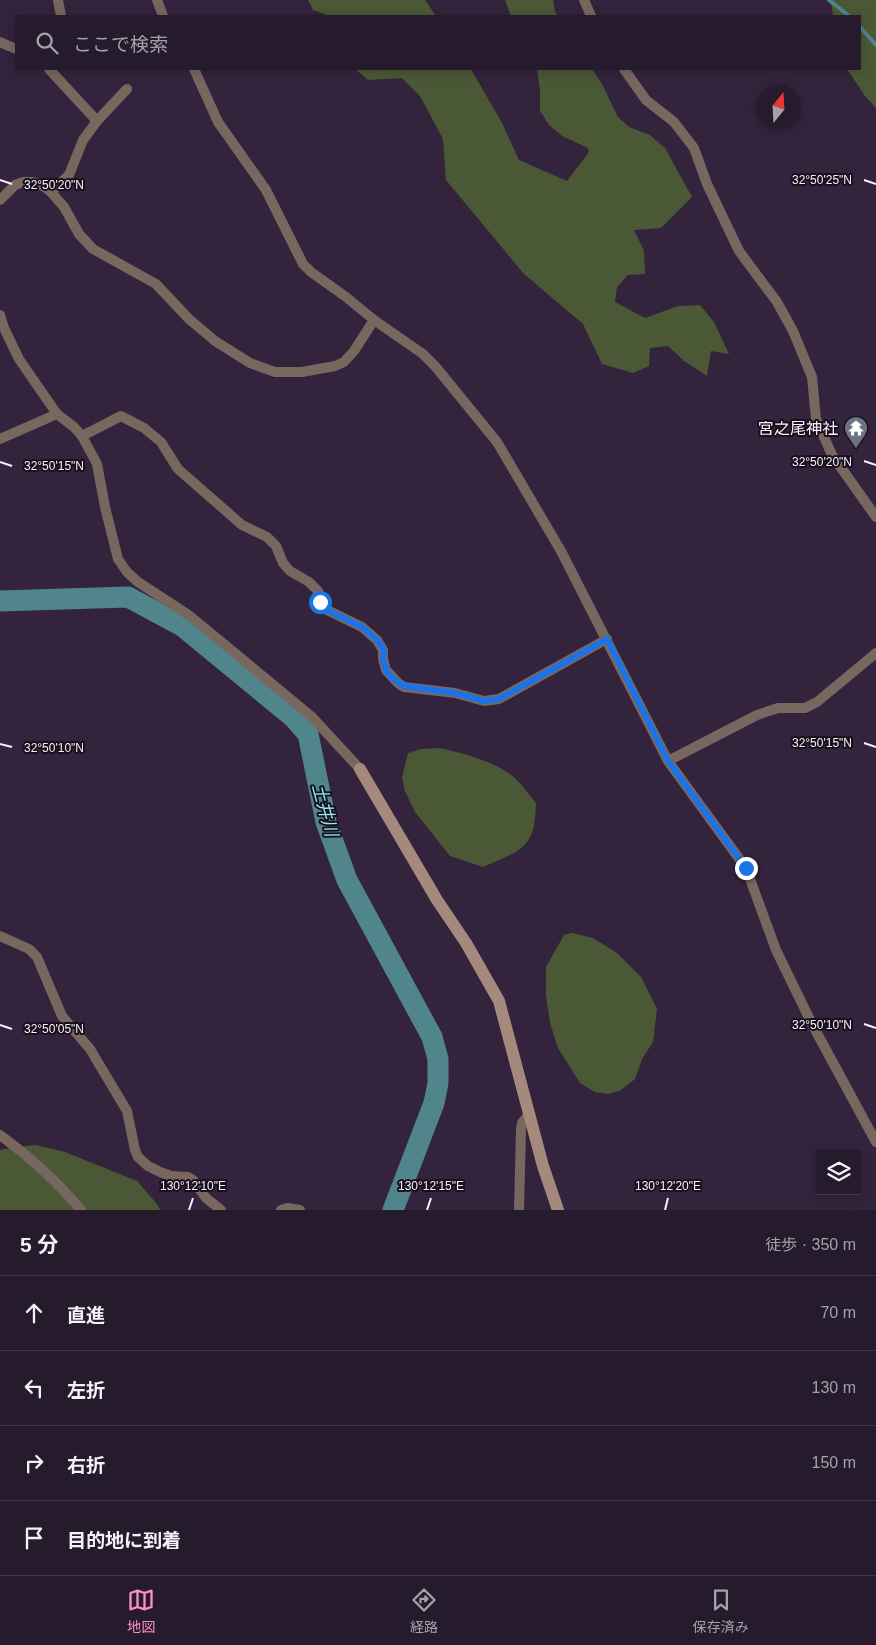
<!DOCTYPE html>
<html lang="ja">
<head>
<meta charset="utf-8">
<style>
	:root { --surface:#261a2d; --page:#2e2335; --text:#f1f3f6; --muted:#a4a1aa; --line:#423849; --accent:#fc8fc3 }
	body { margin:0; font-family:Arial,"Noto Sans JP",sans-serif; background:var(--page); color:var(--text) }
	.controls { position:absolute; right:15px; bottom:15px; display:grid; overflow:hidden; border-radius:0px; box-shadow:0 2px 12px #0003 }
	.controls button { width:45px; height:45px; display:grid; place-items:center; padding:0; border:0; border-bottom:1px solid var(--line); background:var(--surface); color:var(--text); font:25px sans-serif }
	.compass { position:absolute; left:756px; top:85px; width:45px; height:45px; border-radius:50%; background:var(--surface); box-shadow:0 2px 12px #0003; rotate:18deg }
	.stop { position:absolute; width:15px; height:15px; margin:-11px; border:4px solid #1a73e8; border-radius:50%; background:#fff }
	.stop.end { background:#1a73e8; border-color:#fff; box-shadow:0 1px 5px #0008 }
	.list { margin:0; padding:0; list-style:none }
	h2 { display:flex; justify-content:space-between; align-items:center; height:65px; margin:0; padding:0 20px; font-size:21px }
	h2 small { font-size:16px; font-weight:400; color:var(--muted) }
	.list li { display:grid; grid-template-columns:32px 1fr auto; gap:15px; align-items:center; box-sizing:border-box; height:75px; padding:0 20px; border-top:1px solid var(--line) }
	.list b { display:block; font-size:19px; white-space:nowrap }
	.list em { font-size:16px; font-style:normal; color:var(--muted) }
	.icon { flex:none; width:28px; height:28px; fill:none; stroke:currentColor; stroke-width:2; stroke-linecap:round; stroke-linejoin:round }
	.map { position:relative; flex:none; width:876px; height:1210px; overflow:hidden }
	.search { position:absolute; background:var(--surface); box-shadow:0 2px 12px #0003; left:15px; right:15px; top:15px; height:55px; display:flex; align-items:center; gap:12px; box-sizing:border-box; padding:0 18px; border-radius:0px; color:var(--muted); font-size:19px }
	.sheet { height:365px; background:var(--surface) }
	nav { display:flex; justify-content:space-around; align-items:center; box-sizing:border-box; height:70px; border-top:1px solid var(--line); background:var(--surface); font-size:14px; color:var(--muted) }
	nav a { display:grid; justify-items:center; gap:2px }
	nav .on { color:var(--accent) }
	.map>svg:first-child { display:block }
	.forest { fill:#4b5835 }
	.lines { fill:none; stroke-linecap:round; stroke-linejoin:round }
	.stream { stroke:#51858c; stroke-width:4 }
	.river { stroke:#51858c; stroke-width:21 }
	.street { stroke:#78675f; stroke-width:10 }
	.secondary { stroke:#a4897c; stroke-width:12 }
	.route { stroke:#1a73e8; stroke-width:6 }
	.ticks { fill:none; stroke:#faf1ff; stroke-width:2 }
	.labels { text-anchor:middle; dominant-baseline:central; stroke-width:4; stroke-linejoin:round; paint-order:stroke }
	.poi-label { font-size:16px; fill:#faf1ff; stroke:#17101b; text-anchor:end }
	.water-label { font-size:18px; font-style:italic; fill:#92eaf6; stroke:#17101b }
	.ticks-label { font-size:12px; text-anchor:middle; fill:#faf1ff; stroke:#17101b; stroke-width:4; stroke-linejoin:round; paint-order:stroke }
</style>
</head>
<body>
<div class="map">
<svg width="876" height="1210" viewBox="0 0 876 1210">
	<rect width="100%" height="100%" fill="#33233c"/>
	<g class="forest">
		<polygon points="308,0 425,0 436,16 330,16 313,10"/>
		<polygon points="505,0 553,0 555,12 558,16 511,16"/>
		<polygon points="831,0 876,0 876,108 865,96 847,69 860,69 860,16 833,16"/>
		<polygon points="355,69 471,69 502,123 519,160 567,181 589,152 588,148 562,136 549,125 540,111 540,90 537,69 592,69 602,84 618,117 629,127 650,135 665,148 692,197 661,228 634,230 644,251 645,274 628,275 617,287 615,302 645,318 678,306 700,305 714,322 729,354 711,351 707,376 684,361 668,346 650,348 649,366 633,373 602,364 583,324 524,274 446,180 443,139 420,96 402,78 368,80"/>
		<path d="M 439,748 C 463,753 498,762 516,779 C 523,786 529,795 536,803 C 535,850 521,850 483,867 L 450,856 L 415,812 L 405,791 L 402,778 L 408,753 L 421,749 Z"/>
		<polygon points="572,933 593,938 617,953 641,977 657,1009 653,1042 642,1059 635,1079 621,1090 608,1094 595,1092 580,1083 558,1048 550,1023 546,995 546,967 564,935"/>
		<polygon points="36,1145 65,1152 137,1181 157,1204 160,1210 0,1210 0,1150 15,1147"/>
	</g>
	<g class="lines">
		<g class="stream">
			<polyline points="829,0 849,16"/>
			<polyline points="860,27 876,45"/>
		</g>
		<polyline class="river" points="0,601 128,597 182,626 294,718 308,734 326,822 347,880 432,1037 438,1059 438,1083 434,1103 393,1210"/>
		<g class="street">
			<polyline points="58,0 61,16"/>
			<polyline points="157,0 163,16"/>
			<polyline points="584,0 591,16"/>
			<polyline points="0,42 16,49"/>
			<polyline points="49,69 97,121"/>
			<polyline points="194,69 218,122 266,190 303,264 311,272 346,297 374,320 423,354 435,366 497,442 561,551 668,761 746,868 776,950 812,1024 876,1142"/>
			<polyline points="624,69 646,100 674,122 694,148 707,184 739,251 777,302 793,331 812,377 816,419 832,455 876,517"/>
			<polyline points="51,192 69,175 83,140 97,121 127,89"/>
			<polyline points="0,200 15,185 23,182 33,182 43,186 51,192 64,207 79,234 93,249 156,284 189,319 215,341 250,363 275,372 302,372 335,366 344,362 354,351 374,320"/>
			<polyline points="0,315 4,328 19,359 57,414 74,427 82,436 97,464 105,507 118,559 127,572 138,582 190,616 311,716 360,769"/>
			<polyline points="82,436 121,416 144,428 161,442 178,469 242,525 267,537 276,546 283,563 290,571 309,582 318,591 320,602 325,609 362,627 377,640 383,650 383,659 386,670 398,683 404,687 455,693 484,701 499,699 607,639"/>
			<polyline points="0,439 57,414"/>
			<polyline points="668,761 757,715 778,708 805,708 817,702 876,653"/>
			<polyline points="0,936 29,949 37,957 62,1016 90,1049 127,1111 135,1150 138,1157 148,1166 160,1172 171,1176 188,1177 193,1180 206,1198 221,1210"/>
			<path d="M 0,1135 C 30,1157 57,1181 81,1210"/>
			<polyline points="281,1210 287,1208 300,1210"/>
			<polyline points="519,1210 521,1129 522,1123 529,1114"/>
		</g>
		<polyline class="secondary" points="360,769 437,900 466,943 499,1001 543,1166 558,1210"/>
	</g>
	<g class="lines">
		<polyline class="route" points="320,602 325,609 362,627 377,640 384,650 383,659 386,670 392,678 404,686 455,693 484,701 499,699 607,639 668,761 746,868"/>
	</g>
	<path class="ticks" d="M 0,180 L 12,184M 864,180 L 876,184M 864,461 L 876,465M 0,462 L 12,466M 864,743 L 876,747M 0,744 L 12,747M 864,1024 L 876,1028M 0,1025 L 12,1029M 189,1210 L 193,1198M 427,1210 L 431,1198M 665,1210 L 668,1198"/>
	<defs>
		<g id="temple-pin" transform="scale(1.25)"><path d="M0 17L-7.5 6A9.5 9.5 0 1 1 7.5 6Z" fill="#6b7280" stroke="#17101b"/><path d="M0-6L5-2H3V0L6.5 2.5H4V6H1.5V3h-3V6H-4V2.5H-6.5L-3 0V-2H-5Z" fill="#fff"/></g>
	</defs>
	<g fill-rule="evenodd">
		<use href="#temple-pin" x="856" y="428"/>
	</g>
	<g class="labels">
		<g class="poi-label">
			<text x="838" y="428">宮之尾神社</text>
		</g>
		<g class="water-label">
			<text transform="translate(325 810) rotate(75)">土井川</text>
		</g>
	</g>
	<g class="ticks-label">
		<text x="822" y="184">32°50'25"N</text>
		<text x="54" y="189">32°50'20"N</text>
		<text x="822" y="466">32°50'20"N</text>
		<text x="54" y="470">32°50'15"N</text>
		<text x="822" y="747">32°50'15"N</text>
		<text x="54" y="752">32°50'10"N</text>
		<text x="822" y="1029">32°50'10"N</text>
		<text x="54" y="1033">32°50'05"N</text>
		<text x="193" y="1190">130°12'10"E</text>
		<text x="431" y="1190">130°12'15"E</text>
		<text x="668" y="1190">130°12'20"E</text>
	</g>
</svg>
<div class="controls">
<button><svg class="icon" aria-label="layers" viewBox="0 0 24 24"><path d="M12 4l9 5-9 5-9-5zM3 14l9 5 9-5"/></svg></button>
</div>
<svg class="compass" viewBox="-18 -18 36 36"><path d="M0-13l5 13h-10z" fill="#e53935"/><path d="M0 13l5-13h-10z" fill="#a4a1aa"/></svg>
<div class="stop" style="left:320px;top:602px"></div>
<div class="stop end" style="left:746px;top:868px"></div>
<div class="search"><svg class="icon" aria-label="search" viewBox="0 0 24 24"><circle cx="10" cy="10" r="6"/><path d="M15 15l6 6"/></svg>ここで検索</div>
</div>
<section class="sheet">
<h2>5 分<small>徒歩 · 350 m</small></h2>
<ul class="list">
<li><svg class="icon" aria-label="ahead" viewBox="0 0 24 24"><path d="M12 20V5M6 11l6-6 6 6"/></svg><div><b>直進</b></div><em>70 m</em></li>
<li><svg class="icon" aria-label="left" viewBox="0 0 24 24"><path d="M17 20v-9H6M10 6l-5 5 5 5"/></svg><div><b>左折</b></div><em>130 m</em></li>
<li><svg class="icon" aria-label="right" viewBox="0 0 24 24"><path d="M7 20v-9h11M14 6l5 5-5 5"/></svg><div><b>右折</b></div><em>150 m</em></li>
<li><svg class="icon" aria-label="arrive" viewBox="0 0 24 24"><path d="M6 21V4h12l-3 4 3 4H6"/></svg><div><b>目的地に到着</b></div></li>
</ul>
</section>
<nav>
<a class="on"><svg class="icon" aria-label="map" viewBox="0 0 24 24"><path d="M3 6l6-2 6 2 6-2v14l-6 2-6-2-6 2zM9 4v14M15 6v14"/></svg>地図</a>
<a><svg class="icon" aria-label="directions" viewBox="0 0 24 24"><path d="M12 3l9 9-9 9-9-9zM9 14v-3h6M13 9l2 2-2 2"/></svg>経路</a>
<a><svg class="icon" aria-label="saved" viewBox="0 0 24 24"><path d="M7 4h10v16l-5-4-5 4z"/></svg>保存済み</a>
</nav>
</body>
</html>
